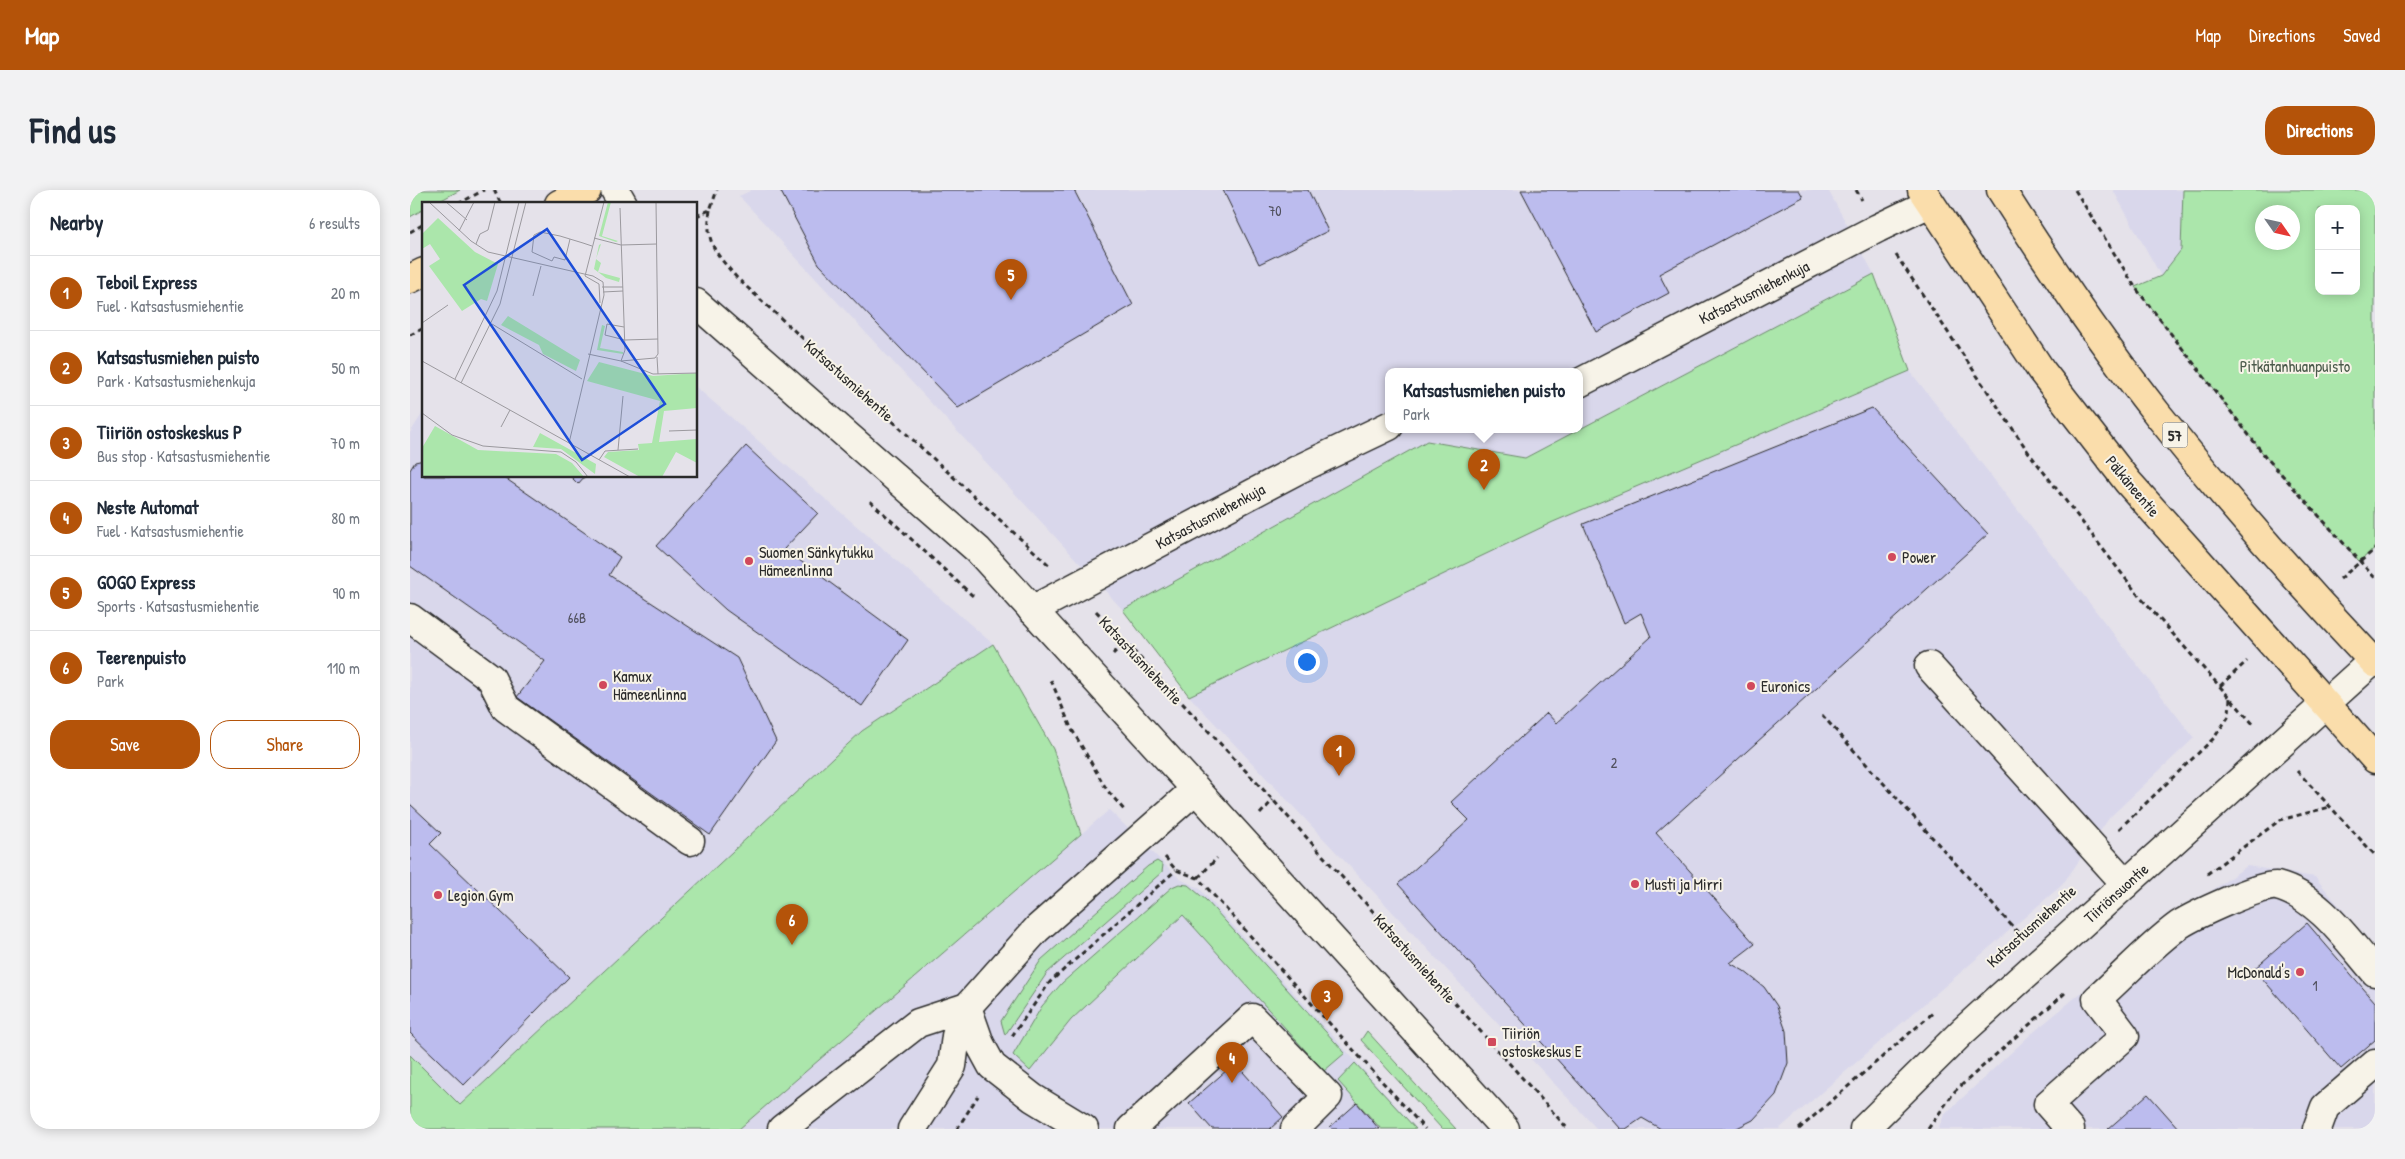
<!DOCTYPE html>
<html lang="en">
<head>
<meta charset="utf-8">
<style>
	:root { --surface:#fff; --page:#f2f2f3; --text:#1f2937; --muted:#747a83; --line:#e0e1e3; --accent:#b45309 }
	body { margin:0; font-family:"Patrick Hand",sans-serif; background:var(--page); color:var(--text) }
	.controls { position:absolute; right:15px; top:15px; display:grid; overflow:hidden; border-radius:10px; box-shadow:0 2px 12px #0003 }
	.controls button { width:45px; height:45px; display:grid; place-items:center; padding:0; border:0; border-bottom:1px solid var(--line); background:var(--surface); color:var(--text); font:25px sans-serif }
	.compass { position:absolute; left:1845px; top:15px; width:45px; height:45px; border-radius:50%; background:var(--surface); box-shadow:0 2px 12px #0003; rotate:124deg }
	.you { position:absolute; left:896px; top:471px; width:18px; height:18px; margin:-12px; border:4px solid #fff; border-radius:50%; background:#1a73e8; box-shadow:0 0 0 8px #1a73e833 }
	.badge { display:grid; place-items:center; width:32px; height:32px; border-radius:50%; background:var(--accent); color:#fff; font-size:16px; font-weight:700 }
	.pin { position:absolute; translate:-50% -41px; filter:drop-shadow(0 1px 2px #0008) }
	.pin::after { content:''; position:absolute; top:26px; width:18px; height:15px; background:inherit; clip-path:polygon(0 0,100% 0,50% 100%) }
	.popup { position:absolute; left:975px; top:178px; width:198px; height:65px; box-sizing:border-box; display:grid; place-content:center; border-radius:10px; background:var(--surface); filter:drop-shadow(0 1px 4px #0005); font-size:16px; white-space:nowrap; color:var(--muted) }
	.popup b { font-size:19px; color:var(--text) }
	.popup::after { content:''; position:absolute; left:50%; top:100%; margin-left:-10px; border:10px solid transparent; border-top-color:var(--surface) }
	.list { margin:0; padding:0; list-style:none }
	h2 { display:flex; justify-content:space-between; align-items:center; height:65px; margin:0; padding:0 20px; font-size:21px }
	h2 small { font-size:16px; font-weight:400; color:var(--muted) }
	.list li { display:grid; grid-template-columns:32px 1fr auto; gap:15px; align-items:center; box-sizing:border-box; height:75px; padding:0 20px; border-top:1px solid var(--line) }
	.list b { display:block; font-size:19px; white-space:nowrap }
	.list p { margin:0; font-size:16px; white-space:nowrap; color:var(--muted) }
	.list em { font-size:16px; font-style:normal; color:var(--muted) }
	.actions { display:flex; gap:10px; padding:15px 20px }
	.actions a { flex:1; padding:11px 0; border:1px solid var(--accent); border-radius:20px; text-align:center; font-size:18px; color:var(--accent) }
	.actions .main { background:var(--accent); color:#fff }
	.map { position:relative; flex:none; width:1965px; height:939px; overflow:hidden; border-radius:20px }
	header { display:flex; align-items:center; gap:30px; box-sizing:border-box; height:70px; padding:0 25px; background:var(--accent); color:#fff }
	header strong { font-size:24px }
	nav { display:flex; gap:28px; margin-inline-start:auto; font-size:18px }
	.intro { display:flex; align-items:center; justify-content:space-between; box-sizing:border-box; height:120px; padding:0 30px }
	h1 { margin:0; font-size:35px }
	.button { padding:12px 22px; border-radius:20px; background:var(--accent); color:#fff; font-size:18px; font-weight:700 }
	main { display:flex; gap:30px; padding:0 30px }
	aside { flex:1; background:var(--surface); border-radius:20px; box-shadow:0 2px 12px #0003 }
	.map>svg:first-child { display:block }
	.built { fill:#d9d7eb; fill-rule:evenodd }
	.green { fill:#abe6ab; stroke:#6b886b; fill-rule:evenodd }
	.building { fill:#bcbcee; stroke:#2b2b2b }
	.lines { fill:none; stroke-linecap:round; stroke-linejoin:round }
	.minor-casing { stroke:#2b2b2b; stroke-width:31 }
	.major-casing { stroke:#2b2b2b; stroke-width:31 }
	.path { stroke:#2b2b2b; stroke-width:3; stroke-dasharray:5 4; stroke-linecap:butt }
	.minor { stroke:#f7f3e8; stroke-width:28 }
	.major { stroke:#faddab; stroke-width:28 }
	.poi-dot { fill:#d1495b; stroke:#f7f3e8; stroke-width:2 }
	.labels { text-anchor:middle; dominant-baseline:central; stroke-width:4; stroke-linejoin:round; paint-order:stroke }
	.number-label { font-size:14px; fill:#4f4f5c }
	.shield { fill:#f7f3e8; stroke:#686764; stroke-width:1 }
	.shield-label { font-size:15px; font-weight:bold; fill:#2b2b2b }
	.street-label { font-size:16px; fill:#2b2b2b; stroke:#f7f3e8 }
	.park-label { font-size:16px; fill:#4b5a4b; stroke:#f7f3e8 }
	.poi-label { font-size:16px; fill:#2b2b2b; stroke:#f7f3e8; text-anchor:start }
	.inset-road { fill:none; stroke:#9b999e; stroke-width:1 }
	.view { fill:#1d4ed8; fill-opacity:0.15; stroke:#1d4ed8; stroke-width:2.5 }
	.inset-edge { fill:none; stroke:#2b2b2b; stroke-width:2.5 }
</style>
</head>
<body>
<header>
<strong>Map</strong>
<nav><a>Map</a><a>Directions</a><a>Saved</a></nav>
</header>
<div class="intro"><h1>Find us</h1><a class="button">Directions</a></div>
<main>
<aside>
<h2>Nearby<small>6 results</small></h2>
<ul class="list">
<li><span class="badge">1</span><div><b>Teboil Express</b><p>Fuel · Katsastusmiehentie</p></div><em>20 m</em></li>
<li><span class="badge">2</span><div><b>Katsastusmiehen puisto</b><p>Park · Katsastusmiehenkuja</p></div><em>50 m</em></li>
<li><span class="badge">3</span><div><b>Tiiriön ostoskeskus P</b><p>Bus stop · Katsastusmiehentie</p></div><em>70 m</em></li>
<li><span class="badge">4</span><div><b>Neste Automat</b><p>Fuel · Katsastusmiehentie</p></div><em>80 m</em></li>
<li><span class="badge">5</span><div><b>GOGO Express</b><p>Sports · Katsastusmiehentie</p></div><em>90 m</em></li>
<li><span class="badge">6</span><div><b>Teerenpuisto</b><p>Park</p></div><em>110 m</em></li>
</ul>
<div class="actions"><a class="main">Save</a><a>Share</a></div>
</aside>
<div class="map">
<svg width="1965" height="939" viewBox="0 0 1965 939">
	<rect width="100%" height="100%" fill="#e5e2ea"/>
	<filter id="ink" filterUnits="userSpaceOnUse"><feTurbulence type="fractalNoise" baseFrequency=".02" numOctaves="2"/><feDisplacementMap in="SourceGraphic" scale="10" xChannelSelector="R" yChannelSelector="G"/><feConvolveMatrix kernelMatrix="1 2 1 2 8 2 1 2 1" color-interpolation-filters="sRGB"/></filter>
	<g filter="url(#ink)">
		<g class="built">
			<path d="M 342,0 L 1418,0 L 1464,84 L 1115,268 L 1017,251 L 713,420 L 329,6 ZM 979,181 L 1169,181 L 1169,239 L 979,239 Z"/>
			<polygon points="1703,0 1773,0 1771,60 1751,86"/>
			<polygon points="1500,181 1784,548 1700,627 1652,695 1369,939 1187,939 779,506 1143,332"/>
			<polygon points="286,197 583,454 452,541 50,915 0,865 0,243 14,221 14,286 286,286"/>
			<polygon points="699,620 770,689 789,698 1007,939 329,939"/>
			<polygon points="1837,676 1905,687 1965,759 1965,939 1528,939 1534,925 1619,846 1750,737"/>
		</g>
		<g class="green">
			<polygon points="0,0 50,0 24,14 14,14 14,19 0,27"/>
			<path d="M 1773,0 L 1965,0 L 1965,359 L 1949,371 L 1855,266 L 1725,97 L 1751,86 L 1771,60 ZM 1909,19 L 1946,19 L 1946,101 L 1909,101 ZM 1852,22 L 1882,22 L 1882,52 L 1852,52 Z"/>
			<polygon points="1464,84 1500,181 1143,332 779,506 713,420 1017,251 1115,268"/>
			<polygon points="583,454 643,559 671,644 329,939 0,939 0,865 50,915 452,541"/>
			<polygon points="747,671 753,675 752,682 637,783 595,845 591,831 631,770 738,676"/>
			<polygon points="769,694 778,695 796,710 935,863 914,881 773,725 661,830 620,881 603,865 632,816 652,793 762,697"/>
			<polygon points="957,841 1046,939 1032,939 951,850"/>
			<polygon points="945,873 1006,939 971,939 928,891"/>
		</g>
		<g class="building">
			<polygon points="370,0 664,0 723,115 548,218 409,74"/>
			<polygon points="813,0 898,0 918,41 849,74"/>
			<polygon points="1111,0 1389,0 1393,7 1249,84 1259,103 1186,142"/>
			<polygon points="1462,218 1578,344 1246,643 1345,754 1320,773 1334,781 1354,797 1367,816 1376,841 1378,873 1366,905 1343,930 1325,939 1251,939 1232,928 1216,939 1210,939 988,694 1059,630 1041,612 1137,523 1146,533 1241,447 1231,423 1214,433 1173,334"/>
			<polygon points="336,256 408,323 374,359 498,450 452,516 316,420 246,356"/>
			<polygon points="14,270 14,286 92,286 210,367 199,385 327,468 366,551 300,645 107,507 135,471 0,376 0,280 5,272"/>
			<polygon points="160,286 175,286 168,294"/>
			<polygon points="0,614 31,643 20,654 159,787 54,895 0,843"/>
			<polygon points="1897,733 1965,812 1965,850 1931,879 1844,779"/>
			<polygon points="825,873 873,927 860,939 802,939 779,913"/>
			<polygon points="1738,904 1769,939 1698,939"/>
			<polygon points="947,913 969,939 922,939 920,937"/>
		</g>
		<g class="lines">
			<g class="minor-casing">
				<g id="minor">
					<polyline points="205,0 213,14"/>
					<polyline points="286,113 568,360 1095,939"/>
					<polyline points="1169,193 1468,38 1520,13"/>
					<polyline points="622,420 889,279 979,236"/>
					<polyline points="0,428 81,488 96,518 280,651"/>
					<polyline points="1519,476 1716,694"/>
					<polyline points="557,817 570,854 582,876 623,908 674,939"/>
					<polyline points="372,939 508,833 557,817 627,739 786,599"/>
					<polyline points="502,939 542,876 546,846 557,817"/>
					<polyline points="721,939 842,828 918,906 885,939"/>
					<polyline points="1454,939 1553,841 1965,469"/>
					<path d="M 1660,939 L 1638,914 L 1715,846 L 1687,809 C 1714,785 1740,756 1769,735 C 1783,726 1852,693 1867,696 C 1909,707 1938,751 1965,782"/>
					<polyline points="1907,939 1915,917 1965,874"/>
				</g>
			</g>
			<g class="major-casing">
				<g id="major">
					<polyline points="1512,0 1631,180 1718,292 1965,569"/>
					<path d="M 1591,0 C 1640,77 1692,154 1749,226 C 1817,311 1890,394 1965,473"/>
					<polyline points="149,14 177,0"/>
					<polyline points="0,89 14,82"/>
				</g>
			</g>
			<g class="path">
				<polyline points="84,0 91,14"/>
				<polyline points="1446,0 1452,10"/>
				<polyline points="1665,0 1725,97 1855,266 1965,388"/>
				<polyline points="48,14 74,0"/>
				<path d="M 300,20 C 295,54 306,63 327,88 L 639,375"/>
				<polyline points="286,26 300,20 307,0"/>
				<polyline points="0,42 14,34"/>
				<polyline points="1486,65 1619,263 1729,406 1845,536"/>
				<polyline points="0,145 14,138"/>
				<polyline points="460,311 564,407"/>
				<polyline points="1930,389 1965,359"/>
				<polyline points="686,421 863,610 1158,939"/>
				<polyline points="703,464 715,452"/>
				<polyline points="641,490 661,538 697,600 715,621"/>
				<polyline points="1810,496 1837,471"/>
				<polyline points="1412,525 1611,746"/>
				<polyline points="1887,581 1965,665"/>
				<polyline points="850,624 863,610"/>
				<polyline points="1709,639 1804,548 1819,526 1820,508"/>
				<polyline points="755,667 766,680 788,688 1015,939"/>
				<polyline points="1797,684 1870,630 1920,617"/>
				<polyline points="788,688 807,668"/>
				<polyline points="602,846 640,792 766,680"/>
				<polyline points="547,939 568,906"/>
				<polyline points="1389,939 1524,822"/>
				<polyline points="1518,939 1545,901 1655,803"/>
			</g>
			<use href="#minor" class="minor"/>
			<use href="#major" class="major"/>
		</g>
	</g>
	<g class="poi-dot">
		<circle cx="1482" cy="367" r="5"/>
		<circle cx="339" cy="371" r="5"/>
		<circle cx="193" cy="495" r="5"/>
		<circle cx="1341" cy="496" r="5"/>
		<circle cx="1225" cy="694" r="5"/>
		<circle cx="28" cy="705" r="5"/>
		<circle cx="1890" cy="782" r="5"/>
		<rect x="1077" y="847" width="10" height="10" rx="2.5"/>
	</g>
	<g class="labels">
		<g class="number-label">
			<text x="865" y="20">70</text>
			<text x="167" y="427">66B</text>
			<text x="1204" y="572">2</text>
			<text x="1905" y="795">1</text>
		</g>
		<rect class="shield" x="1752.5" y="232.5" width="25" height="25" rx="4"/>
		<g class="shield-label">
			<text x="1765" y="245">57</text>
		</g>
		<g class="street-label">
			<text transform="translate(1344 102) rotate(-27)">Katsastusmiehenkuja</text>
			<text transform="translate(439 190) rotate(42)">Katsastusmiehentie</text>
			<text transform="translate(1723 296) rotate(50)">Pälkäneentie</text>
			<text transform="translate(800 326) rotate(-28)">Katsastusmiehenkuja</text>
			<text transform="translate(731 470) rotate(47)">Katsastusmiehentie</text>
			<text transform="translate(1706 703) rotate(-42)">Tiiriönsuontie</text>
			<text transform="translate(1621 736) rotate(-42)">Katsastusmiehentie</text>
			<text transform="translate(1005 768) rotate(48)">Katsastusmiehentie</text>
		</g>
		<g class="park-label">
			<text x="1885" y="176">Pitkätanhuanpuisto</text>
		</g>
		<g class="poi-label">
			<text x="349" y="362">Suomen Sänkytukku<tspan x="349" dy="18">Hämeenlinna</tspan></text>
			<text x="1492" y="367">Power</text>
			<text x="203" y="486">Kamux<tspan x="203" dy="18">Hämeenlinna</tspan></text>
			<text x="1351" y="496">Euronics</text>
			<text x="1235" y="694">Musti ja Mirri</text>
			<text x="38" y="705">Legion Gym</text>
			<text x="1880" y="782" text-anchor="end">McDonald's</text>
			<text x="1092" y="843">Tiiriön<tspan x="1092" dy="18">ostoskeskus E</tspan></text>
		</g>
	</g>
	<g transform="translate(12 12)">
		<rect width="275" height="275" fill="#e5e2ea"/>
		<path d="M 186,0 L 189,0 L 180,34 L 196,39 L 194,40 L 177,34 ZM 16,16 L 53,50 L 76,62 L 65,99 L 59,97 L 40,109 L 7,64 L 18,57 L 8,42 L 0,47 L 0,32 ZM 179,42 L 174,57 L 179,61 L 176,70 L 198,76 L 197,80 L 184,76 L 172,67 L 177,43 ZM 86,114 L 158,158 L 154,169 L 121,152 L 117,143 L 79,123 ZM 180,123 L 183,124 L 178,146 L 201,150 L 201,152 L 175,148 ZM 177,160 L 231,174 L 275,171 L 275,206 L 242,209 L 237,240 L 275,237 L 275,261 L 254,250 L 240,275 L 218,275 L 182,255 L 186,250 L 217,248 L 216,242 L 230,241 L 238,199 L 165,179 ZM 13,224 L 56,248 L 134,252 L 150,261 L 162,275 L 0,275 L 0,246 ZM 118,231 L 174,262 L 173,272 L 139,247 L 111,245 Z" fill="#abe6ab"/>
		<path class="inset-road" d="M 7,0 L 49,39 L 66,50 L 171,74 L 181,80 L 182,93 L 147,241M 24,0 L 45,18M 198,6 L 203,148 L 199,159M 37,29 L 52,0M 172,36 L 199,43 L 235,42M 148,37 L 143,58 L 132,55 L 130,59 L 110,50 L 112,33 L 118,30 L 138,34 L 161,41 L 170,44M 54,42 L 58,32 L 66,28 L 73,0M 163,74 L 182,0M 163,74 L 177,82 L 178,101M 180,85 L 201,85M 181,90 L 201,89M 111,94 L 119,64M 0,121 L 26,103M 70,122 L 160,177M 202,125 L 185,122 L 183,133 L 203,138 L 236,137M 166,152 L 199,159 L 231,172 L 275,171M 235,155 L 236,172M 0,159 L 208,275M 199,159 L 233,156 L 236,152 L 234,0M 33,177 L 75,89 L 97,0M 39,181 L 78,102 L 104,0M 0,211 L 30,233 L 61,244 L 139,250 L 154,260 L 166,275M 79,225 L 88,208M 247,229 L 275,228M 196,248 L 201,194M 177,258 L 183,249 L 216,247"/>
		<path class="view" d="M 125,27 L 243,202 L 160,258 L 42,83 Z"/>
		<rect width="275" height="275" class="inset-edge"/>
	</g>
</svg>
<div class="controls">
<button>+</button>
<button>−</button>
</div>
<svg class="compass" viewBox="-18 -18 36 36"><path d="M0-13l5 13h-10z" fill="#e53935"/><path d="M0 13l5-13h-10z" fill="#747a83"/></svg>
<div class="you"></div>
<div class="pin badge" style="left:929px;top:586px">1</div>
<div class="pin badge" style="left:1074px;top:300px">2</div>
<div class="popup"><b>Katsastusmiehen puisto</b>Park</div>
<div class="pin badge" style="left:917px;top:831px">3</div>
<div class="pin badge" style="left:822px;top:893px">4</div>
<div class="pin badge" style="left:601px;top:110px">5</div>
<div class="pin badge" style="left:382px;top:755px">6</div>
</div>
</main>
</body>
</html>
